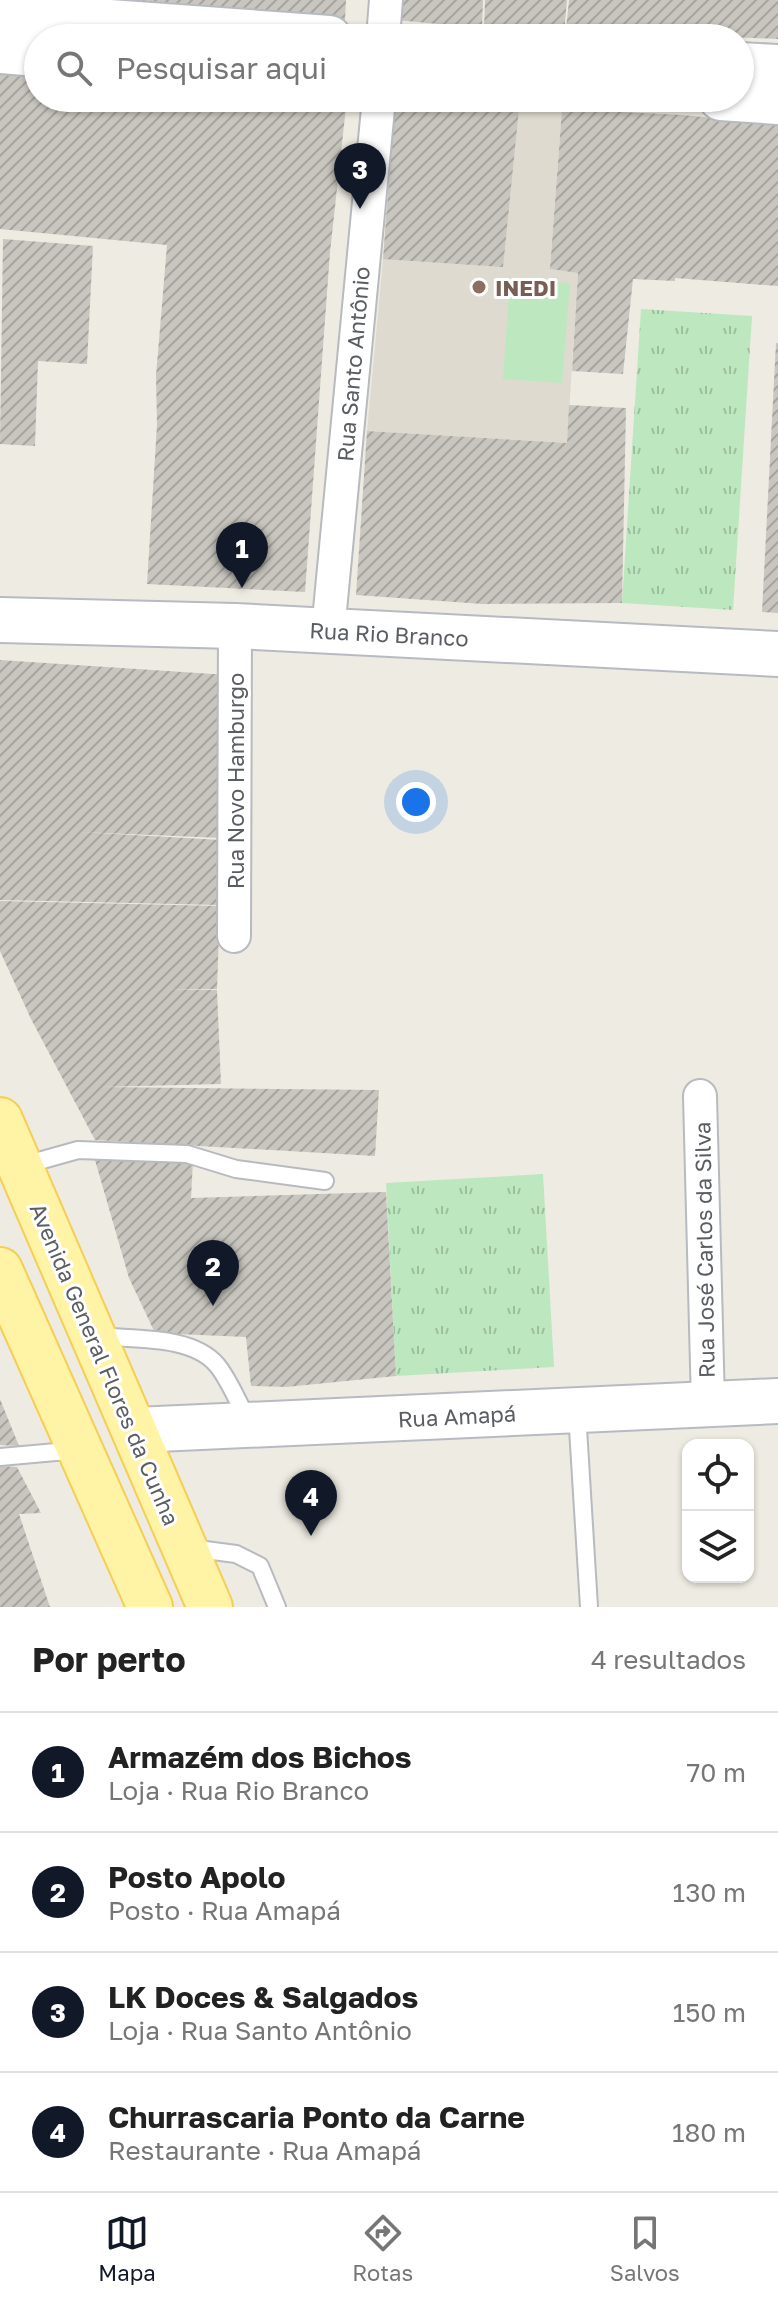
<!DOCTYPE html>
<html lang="pt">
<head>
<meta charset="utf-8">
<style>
	:root { --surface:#fff; --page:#f2f2f2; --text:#222; --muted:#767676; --line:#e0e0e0; --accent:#111827 }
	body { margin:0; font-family:"Golos Text",sans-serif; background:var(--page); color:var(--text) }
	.controls { position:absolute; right:24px; bottom:24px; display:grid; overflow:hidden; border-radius:16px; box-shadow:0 2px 6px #0004 }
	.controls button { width:72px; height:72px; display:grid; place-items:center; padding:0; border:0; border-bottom:2px solid var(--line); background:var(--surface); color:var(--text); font:40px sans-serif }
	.you { position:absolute; left:416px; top:802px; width:28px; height:28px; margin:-20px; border:6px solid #fff; border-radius:50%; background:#1a73e8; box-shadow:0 0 0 12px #1a73e833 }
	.badge { display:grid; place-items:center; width:52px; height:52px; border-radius:50%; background:var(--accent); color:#fff; font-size:26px; font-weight:700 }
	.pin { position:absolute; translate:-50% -66px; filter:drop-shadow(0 2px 4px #0008) }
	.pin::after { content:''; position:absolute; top:42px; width:28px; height:24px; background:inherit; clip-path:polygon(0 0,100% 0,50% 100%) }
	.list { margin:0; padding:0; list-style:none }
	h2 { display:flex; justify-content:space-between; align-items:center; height:104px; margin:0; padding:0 32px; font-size:34px }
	h2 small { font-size:26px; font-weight:400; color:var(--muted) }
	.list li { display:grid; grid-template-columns:52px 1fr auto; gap:24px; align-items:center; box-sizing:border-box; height:120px; padding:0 32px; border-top:2px solid var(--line) }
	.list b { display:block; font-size:30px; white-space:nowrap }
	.list p { margin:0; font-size:26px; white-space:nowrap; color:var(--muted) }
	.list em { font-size:26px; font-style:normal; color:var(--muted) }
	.icon { flex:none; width:44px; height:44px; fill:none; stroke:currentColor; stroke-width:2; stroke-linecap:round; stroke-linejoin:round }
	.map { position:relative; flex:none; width:778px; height:1607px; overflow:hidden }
	.search { position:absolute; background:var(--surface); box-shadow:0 2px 6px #0004; left:24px; right:24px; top:24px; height:88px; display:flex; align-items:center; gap:20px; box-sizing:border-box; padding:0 28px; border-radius:44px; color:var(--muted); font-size:30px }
	.sheet { height:584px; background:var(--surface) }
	nav { display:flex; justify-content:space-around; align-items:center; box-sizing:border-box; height:112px; border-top:2px solid var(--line); background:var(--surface); font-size:22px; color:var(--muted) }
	nav a { display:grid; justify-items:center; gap:4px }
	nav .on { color:var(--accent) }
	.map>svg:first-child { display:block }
	.education { fill:#dedad0 }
	.grass { fill:url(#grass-tufts) }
	.pitch { fill:#bde7be }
	.building { fill:url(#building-hatch) }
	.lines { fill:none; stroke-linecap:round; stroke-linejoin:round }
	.lane-casing { stroke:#b7babf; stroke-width:20 }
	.street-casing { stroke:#b7babf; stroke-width:36 }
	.secondary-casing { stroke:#b7bbc1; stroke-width:48 }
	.primary-casing { stroke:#f6ce52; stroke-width:48 }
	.lane { stroke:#fff; stroke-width:16 }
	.street { stroke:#fff; stroke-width:32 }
	.secondary { stroke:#fff; stroke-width:44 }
	.primary { stroke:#fff3a5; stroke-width:44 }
	.education-dot { fill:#8d6e63; stroke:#fff; stroke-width:3 }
	.labels { text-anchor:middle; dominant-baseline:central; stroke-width:6; stroke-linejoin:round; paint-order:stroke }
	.education-label { font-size:22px; font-weight:bold; fill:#785e54; stroke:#fff; text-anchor:start }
	.street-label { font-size:22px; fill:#5a5e63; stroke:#fff }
</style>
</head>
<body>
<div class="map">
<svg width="778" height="1607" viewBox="0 0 778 1607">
	<defs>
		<pattern id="grass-tufts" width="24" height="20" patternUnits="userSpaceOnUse" patternTransform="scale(2)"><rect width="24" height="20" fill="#bde7be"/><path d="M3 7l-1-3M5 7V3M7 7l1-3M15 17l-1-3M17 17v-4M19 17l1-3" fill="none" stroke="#9dbe9e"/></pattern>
		<pattern id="building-hatch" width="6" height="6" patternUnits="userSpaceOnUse" patternTransform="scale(2)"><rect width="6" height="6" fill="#c9c6bf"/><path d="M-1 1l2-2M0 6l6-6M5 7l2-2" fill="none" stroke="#a6a49f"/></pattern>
	</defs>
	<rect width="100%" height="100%" fill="#eeebe2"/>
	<polygon class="education" points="519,108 562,109 550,269 578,273 567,443 367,431 383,259"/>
	<g class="grass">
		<polygon points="641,309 752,316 733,610 622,603"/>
		<polygon points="543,1174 554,1367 396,1376 386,1183"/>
	</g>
	<polygon class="pitch" points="510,280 570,283 562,383 503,379"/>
	<g class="building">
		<polygon points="109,0 346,0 345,20"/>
		<polygon points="398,0 483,0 482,28 396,20"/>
		<polygon points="485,0 567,0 564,33 484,27"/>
		<polygon points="569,0 778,0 778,39 566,30"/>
		<polygon points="0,59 38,62 38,98 347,98 330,252 305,592 147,584 157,425 156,376 167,245 0,229"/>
		<polygon points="395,98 430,98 519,108 503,267 383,259"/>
		<polygon points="562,109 682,115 778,124 778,286 675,278 675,281 633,279 623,374 572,371 578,273 550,269"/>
		<polygon points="3,239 93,246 87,364 38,361 35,446 0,444"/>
		<polygon points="776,343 778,343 778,613 762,612"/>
		<polygon points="569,405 626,408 622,603 483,604 356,595 367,431 567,443"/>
		<polygon points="0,660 228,675 222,838 80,832 221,840 219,905 0,900"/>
		<polygon points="0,901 220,906 217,989 167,989 217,990 221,1084 102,1087 379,1090 375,1156 95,1140 31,1019 0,951"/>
		<polygon points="95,1160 193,1160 191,1198 386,1192 396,1376 286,1387 251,1386 246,1337 155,1333 129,1278"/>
		<polygon points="0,1399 19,1446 0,1445"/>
		<polygon points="0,1466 17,1467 41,1513 19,1514 50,1607 0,1607"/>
	</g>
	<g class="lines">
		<g class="lane-casing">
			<g id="lane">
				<polyline points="21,1166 78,1150 187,1154 236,1169 325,1181"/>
				<path d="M 98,1336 C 134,1340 192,1335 217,1365 C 230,1381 238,1403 248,1420"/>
				<polyline points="577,1412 589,1607"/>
				<polyline points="0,1457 78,1450"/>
				<polyline points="190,1548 236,1554 260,1566 277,1607"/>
			</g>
		</g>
		<g class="street-casing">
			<g id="street">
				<polyline points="383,38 386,0"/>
				<polyline points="328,631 379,98"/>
				<polyline points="234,936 235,626"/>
				<polyline points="700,1096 708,1404"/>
			</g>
		</g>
		<g class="secondary-casing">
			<g id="secondary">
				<polyline points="0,14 329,38"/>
				<polyline points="0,51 38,54"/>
				<polyline points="740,65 778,67"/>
				<polyline points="721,98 778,102"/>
				<polyline points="0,620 235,626 778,654"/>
				<polyline points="136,1430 778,1401"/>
			</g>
		</g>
		<g class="primary-casing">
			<g id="primary">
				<polyline points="0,1120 210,1607"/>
				<polyline points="0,1270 150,1607"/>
			</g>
		</g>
		<use href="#lane" class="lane"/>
		<use href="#street" class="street"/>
		<use href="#secondary" class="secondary"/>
		<use href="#primary" class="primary"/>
	</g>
	<circle class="education-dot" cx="479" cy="287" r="8"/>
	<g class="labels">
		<g class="education-label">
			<text x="495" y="287">INEDI</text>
		</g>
		<g class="street-label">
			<text transform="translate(353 364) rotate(-85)">Rua Santo Antônio</text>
			<text transform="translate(389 634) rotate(3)">Rua Rio Branco</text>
			<text transform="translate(235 781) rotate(-90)">Rua Novo Hamburgo</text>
			<text transform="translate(704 1250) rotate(-91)">Rua José Carlos da Silva</text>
			<text transform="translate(105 1364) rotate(67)">Avenida General Flores da Cunha</text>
			<text transform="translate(457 1416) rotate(-3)">Rua Amapá</text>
		</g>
	</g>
</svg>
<div class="controls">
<button><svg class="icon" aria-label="locate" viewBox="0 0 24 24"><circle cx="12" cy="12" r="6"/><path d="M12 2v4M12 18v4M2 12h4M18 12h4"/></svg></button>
<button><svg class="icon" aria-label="layers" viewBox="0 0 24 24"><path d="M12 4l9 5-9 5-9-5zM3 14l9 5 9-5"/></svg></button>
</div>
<div class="you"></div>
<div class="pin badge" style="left:242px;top:588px">1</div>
<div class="pin badge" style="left:213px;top:1306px">2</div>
<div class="pin badge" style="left:360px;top:209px">3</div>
<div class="pin badge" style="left:311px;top:1536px">4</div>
<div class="search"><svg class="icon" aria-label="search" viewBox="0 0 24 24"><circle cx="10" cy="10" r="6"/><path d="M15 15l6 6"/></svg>Pesquisar aqui</div>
</div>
<section class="sheet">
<h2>Por perto<small>4 resultados</small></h2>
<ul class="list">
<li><span class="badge">1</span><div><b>Armazém dos Bichos</b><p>Loja · Rua Rio Branco</p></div><em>70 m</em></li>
<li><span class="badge">2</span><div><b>Posto Apolo</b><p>Posto · Rua Amapá</p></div><em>130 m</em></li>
<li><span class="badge">3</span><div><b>LK Doces &amp; Salgados</b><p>Loja · Rua Santo Antônio</p></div><em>150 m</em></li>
<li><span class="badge">4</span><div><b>Churrascaria Ponto da Carne</b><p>Restaurante · Rua Amapá</p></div><em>180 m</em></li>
</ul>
</section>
<nav>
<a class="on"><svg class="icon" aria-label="map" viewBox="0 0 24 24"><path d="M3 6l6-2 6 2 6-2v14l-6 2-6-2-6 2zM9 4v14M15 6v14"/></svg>Mapa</a>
<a><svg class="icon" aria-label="directions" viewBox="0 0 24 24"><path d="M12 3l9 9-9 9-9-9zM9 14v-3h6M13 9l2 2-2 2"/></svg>Rotas</a>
<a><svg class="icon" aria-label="saved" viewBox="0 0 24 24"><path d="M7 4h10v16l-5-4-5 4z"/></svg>Salvos</a>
</nav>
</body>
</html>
